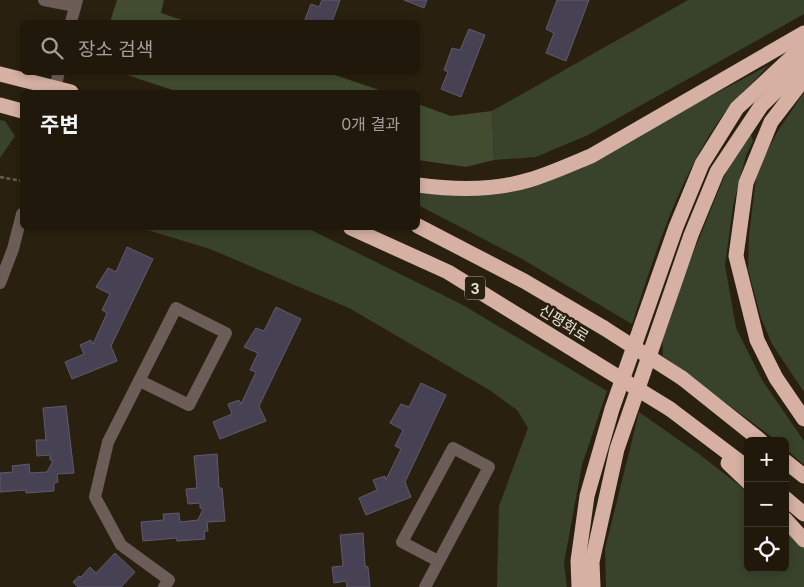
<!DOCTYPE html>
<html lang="ko">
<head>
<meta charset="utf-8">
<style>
	:root { --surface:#20180b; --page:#2d2519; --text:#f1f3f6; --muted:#a2a09d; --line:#3d372c }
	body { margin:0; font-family:Inter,"Noto Sans KR",sans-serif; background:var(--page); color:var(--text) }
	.controls { position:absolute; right:15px; bottom:15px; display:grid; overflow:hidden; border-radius:8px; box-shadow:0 2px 8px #0003 }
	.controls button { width:45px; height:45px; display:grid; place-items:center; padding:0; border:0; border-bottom:1px solid var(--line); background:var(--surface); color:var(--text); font:25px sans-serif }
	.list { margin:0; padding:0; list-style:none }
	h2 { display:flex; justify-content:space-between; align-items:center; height:65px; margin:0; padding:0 20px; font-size:21px }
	h2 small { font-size:16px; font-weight:400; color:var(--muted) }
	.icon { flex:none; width:28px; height:28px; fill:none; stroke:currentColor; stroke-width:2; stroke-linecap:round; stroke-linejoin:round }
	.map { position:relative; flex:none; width:804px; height:587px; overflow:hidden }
	.search { position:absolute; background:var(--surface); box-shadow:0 2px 8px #0003; left:20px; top:20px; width:400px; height:55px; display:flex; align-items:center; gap:12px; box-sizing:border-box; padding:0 18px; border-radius:8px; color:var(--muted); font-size:19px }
	.panel { position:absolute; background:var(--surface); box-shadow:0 2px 8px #0003; left:20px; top:90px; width:400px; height:140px; border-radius:8px }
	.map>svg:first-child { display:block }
	.green { fill:#39432b }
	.forest { fill:#414c30 }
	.building { fill:#474154; stroke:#615a6e }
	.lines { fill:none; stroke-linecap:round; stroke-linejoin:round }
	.path { stroke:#675e50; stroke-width:2.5; stroke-dasharray:4 2.5; stroke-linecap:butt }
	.minor { stroke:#6c5d58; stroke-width:12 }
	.highway { stroke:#d5b0a3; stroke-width:15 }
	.highway-bridge { stroke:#d5b0a3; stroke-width:15 }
	.labels { text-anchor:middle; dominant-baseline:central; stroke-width:5; stroke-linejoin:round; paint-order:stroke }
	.shield { fill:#2a200f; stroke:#aea69a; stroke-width:1 }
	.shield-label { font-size:14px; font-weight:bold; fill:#e6dfd5 }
	.street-label { font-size:15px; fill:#e6dfd5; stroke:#2a200f }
</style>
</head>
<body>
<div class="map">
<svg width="804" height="587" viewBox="0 0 804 587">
	<rect width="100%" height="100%" fill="#2a200f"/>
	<g class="green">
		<polygon points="688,0 804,0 804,14 588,135 536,157 494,160 492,111"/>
		<path d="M 769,65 C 754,82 732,101 720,119 C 678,180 655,254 632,324 L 522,259 L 418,205 L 418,189 L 503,190 L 656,125 Z"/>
		<polygon points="804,92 804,392 772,344 761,318 748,269 749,235 757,170 778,131"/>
		<polygon points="0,120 5,121 15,136 0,158"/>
		<polygon points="750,132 753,141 746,155 733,206 725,265 736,328 762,380 804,441 804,465 785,448 785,441 777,441 663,356 662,334 674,300 729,165"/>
		<polygon points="141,228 307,228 461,304 607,391 582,465 564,563 567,587 497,587 499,506 528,428 517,410 491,391 349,308 210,249"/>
		<polygon points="639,412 699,454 748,492 748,568 785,568 785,526 804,545 804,587 606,587 605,549"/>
	</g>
	<g class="forest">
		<polygon points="117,0 164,0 161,13 188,22 110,22"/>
		<polygon points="121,73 329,73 385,92 179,92"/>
		<polygon points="418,104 451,116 492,111 494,160 466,167 418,160"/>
	</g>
	<g class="building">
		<polygon points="322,0 340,0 332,22 304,22 311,4 319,7"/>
		<polygon points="404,0 427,0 424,8"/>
		<polygon points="557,0 589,0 566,61 546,53 554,33 546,29"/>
		<polygon points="469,29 485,35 461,97 441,89 448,72 444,70 452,48 460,50"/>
		<polygon points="127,247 153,259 111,346 117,361 72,379 65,362 84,354 80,345 91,340 93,344 107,313 102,310 110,294 96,287 108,268 116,272"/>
		<polygon points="276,307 301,319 259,406 266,421 220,439 213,422 232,414 228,404 239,400 241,404 256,372 250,370 258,353 244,347 256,328 264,331"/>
		<polygon points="421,383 446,395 405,482 411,497 366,515 359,498 377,490 373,480 385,476 386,480 401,449 395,446 403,430 390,423 401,404 409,407"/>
		<polygon points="66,406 74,473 57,474 58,482 54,483 54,491 26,493 26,490 0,492 0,473 13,472 12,466 29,464 30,473 47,472 53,461 50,460 50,455 37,456 36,440 46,440 43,408"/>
		<polygon points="217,454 219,488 222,488 225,521 207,522 208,531 204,531 205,539 177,541 177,538 143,541 141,522 164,520 163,514 179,513 180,522 198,520 203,509 200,508 200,503 188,504 186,489 197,488 194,456"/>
		<polygon points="363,533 365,566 368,567 370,587 347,587 346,581 334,583 332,567 343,566 340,535"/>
		<polygon points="115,553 135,572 121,587 78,587 73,582 79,576 81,577 90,567 96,573"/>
	</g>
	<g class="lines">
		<polyline class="path" points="0,177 22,181"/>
		<g class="minor">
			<polyline points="44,0 75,6"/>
			<polyline points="71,22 77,0"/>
			<polyline points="54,92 59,72"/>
			<polyline points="0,283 13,249 22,214"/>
			<polyline points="140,381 189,405 226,333 176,308 108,442 95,497 121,545 169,580 164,587"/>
			<polyline points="425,587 489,467 453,448 402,542 438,561"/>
		</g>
		<g class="highway">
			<polyline points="804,79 771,122 746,183 736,256 757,340 776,378 804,419"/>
			<polyline points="0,105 22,111"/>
			<path d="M 418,185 C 455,190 493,191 529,180 C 550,174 571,164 591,156 L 804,33"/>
			<polyline points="418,226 524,281 604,328"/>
			<polyline points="351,228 448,272 592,361"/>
			<polyline points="682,378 761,441"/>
			<polyline points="670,409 748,468"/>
			<polyline points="785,461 804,476"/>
			<polyline points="728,463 748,482"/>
			<polyline points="785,498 804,514"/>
			<polyline points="785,519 804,540"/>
			<polyline points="579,587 578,561 587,496 612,409 676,227 702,164 737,108 794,55 804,48"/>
			<polyline points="593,587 592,562 617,449 691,235 717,172 761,106 804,64"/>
		</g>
		<g class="highway-bridge">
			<polyline points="0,74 71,92"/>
			<polyline points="604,328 682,378"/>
			<polyline points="592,361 670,409"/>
		</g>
	</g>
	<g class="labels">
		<rect class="shield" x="465" y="276.5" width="20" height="23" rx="4"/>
		<g class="shield-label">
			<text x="475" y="288">3</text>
		</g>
		<g class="street-label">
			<text transform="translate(564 323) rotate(32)">신평화로</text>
		</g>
	</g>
</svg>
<div class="controls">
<button>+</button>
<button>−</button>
<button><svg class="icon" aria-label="locate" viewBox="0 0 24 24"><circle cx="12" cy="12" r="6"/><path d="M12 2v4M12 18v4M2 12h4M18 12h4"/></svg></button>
</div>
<div class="search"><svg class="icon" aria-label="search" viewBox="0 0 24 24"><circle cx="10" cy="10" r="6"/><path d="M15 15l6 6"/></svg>장소 검색</div>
<section class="panel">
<h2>주변<small>0개 결과</small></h2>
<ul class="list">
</ul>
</section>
</div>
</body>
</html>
